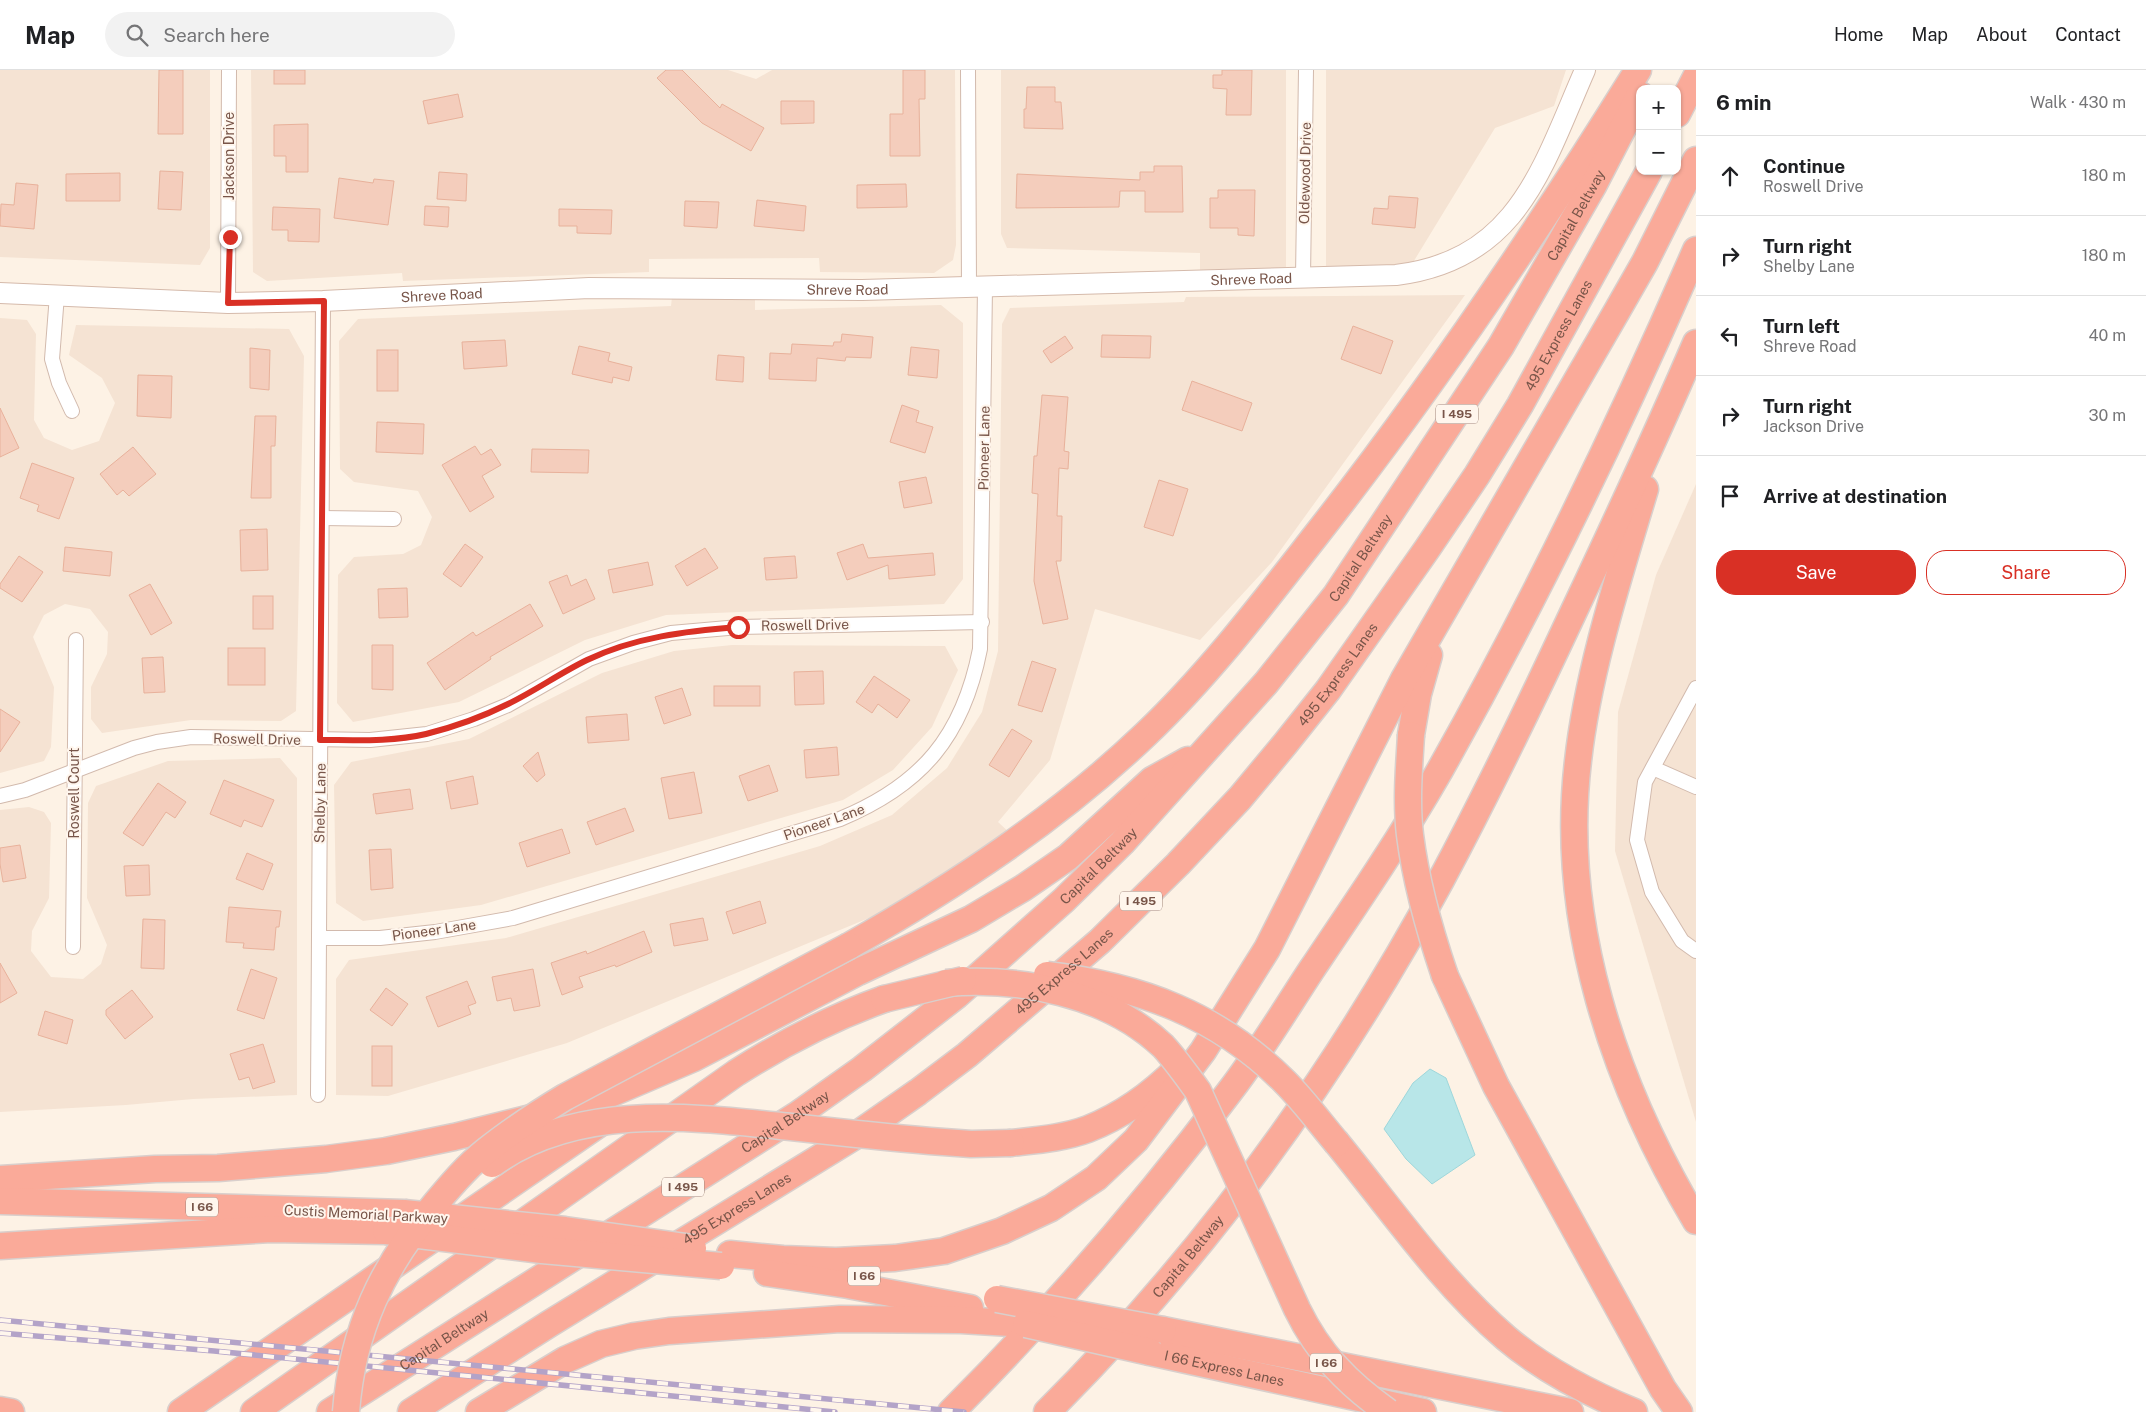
<!DOCTYPE html>
<html lang="en">
<head>
<meta charset="utf-8">
<style>
	:root { --surface:#fff; --page:#f2f2f2; --text:#202124; --muted:#757577; --line:#e0e0e0; --accent:#d93025 }
	body { margin:0; font-family:"Public Sans",sans-serif; background:var(--page); color:var(--text) }
	.controls { position:absolute; right:15px; top:15px; display:grid; overflow:hidden; border-radius:10px; box-shadow:0 1px 4px #0004 }
	.controls button { width:45px; height:45px; display:grid; place-items:center; padding:0; border:0; border-bottom:1px solid var(--line); background:var(--surface); color:var(--text); font:25px sans-serif }
	.stop { position:absolute; width:15px; height:15px; margin:-11px; border:4px solid #d93025; border-radius:50%; background:#fff }
	.stop.end { background:#d93025; border-color:#fff; box-shadow:0 1px 5px #0008 }
	.list { margin:0; padding:0; list-style:none }
	h2 { display:flex; justify-content:space-between; align-items:center; height:65px; margin:0; padding:0 20px; font-size:21px }
	h2 small { font-size:16px; font-weight:400; color:var(--muted) }
	.list li { display:grid; grid-template-columns:32px 1fr auto; gap:15px; align-items:center; box-sizing:border-box; height:80px; padding:0 20px; border-top:1px solid var(--line) }
	.list b { display:block; font-size:19px; white-space:nowrap }
	.list p { margin:0; font-size:16px; white-space:nowrap; color:var(--muted) }
	.list em { font-size:16px; font-style:normal; color:var(--muted) }
	.actions { display:flex; gap:10px; padding:15px 20px }
	.actions a { flex:1; padding:11px 0; border:1px solid var(--accent); border-radius:20px; text-align:center; font-size:18px; color:var(--accent) }
	.actions .main { background:var(--accent); color:#fff }
	.icon { flex:none; width:28px; height:28px; fill:none; stroke:currentColor; stroke-width:2; stroke-linecap:round; stroke-linejoin:round }
	.map { position:relative; flex:none; width:1696px; height:1342px; overflow:hidden }
	header { display:flex; align-items:center; gap:30px; box-sizing:border-box; height:70px; padding:0 25px; background:var(--surface); border-bottom:1px solid var(--line) }
	header strong { font-size:24px }
	nav { display:flex; gap:28px; margin-inline-start:auto; font-size:18px }
	.search { width:350px; height:45px; background:var(--page); display:flex; align-items:center; gap:12px; box-sizing:border-box; padding:0 18px; border-radius:28px; color:var(--muted); font-size:19px }
	main { display:flex }
	aside { flex:1; background:var(--surface) }
	.map>svg:first-child { display:block }
	.residential { fill:#f5e3d3 }
	.water { fill:#b8e6e8; stroke:#9ed7db }
	.building { fill:#f4cdbc; stroke:#e8b19b }
	.lines { fill:none; stroke-linecap:round; stroke-linejoin:round }
	.minor-casing { stroke:#d2baad; stroke-width:16 }
	.secondary-casing { stroke:#d5baab; stroke-width:22 }
	.motorway-casing { stroke:#d9cfcc; stroke-width:29 }
	.minor { stroke:#fff; stroke-width:14 }
	.secondary { stroke:#fff; stroke-width:20 }
	.motorway { stroke:#faaa99; stroke-width:26 }
	.rail-casing { stroke:#b3a3c8; stroke-width:5.5 }
	.rail { stroke:#fff6ed; stroke-width:4; stroke-dasharray:11; stroke-linecap:butt }
	.motorway-bridge-casing { stroke:#d9cfcc; stroke-width:29; stroke-linecap:butt }
	.motorway-bridge { stroke:#faaa99; stroke-width:26 }
	.route { stroke:#d93025; stroke-width:6 }
	.labels { text-anchor:middle; dominant-baseline:central; stroke-width:4; stroke-linejoin:round; paint-order:stroke }
	.shield { fill:#fff6ed; stroke:#a0857a; stroke-width:1 }
	.shield-label { font-size:12px; font-weight:bold; fill:#785549 }
	.street-label { font-size:14px; fill:#785549; stroke:#fff6ed }
</style>
</head>
<body>
<header>
<strong>Map</strong>
<div class="search"><svg class="icon" aria-label="search" viewBox="0 0 24 24"><circle cx="10" cy="10" r="6"/><path d="M15 15l6 6"/></svg>Search here</div>
<nav><a>Home</a><a>Map</a><a>About</a><a>Contact</a></nav>
</header>
<main>
<div class="map">
<svg width="1696" height="1342" viewBox="0 0 1696 1342">
	<rect width="100%" height="100%" fill="#fdf2e5"/>
	<g class="residential">
		<polygon points="0,0 210,0 210,178 200,195 0,187"/>
		<polygon points="251,0 728,0 756,9 772,0 955,0 956,175 953,190 934,203 820,202 819,188 649,189 649,202 403,211 402,203 267,211 253,202"/>
		<polygon points="1001,0 1286,0 1286,200 1200,201 1200,183 1007,178 1001,164"/>
		<polygon points="1326,0 1566,0 1554,36 1495,58 1409,199 1326,199"/>
		<polygon points="1465,225 1272,492 1200,570 1095,539 1050,690 998,752 1012,765 910,831 567,973 388,1026 336,1025 336,909 349,890 506,868 820,776 892,745 947,698 982,642 998,581 1002,254 1010,238 1184,232 1186,227"/>
		<polygon points="672,227 755,229 755,240 941,235 963,253 963,509 944,534 666,545 585,570 459,632 353,652 337,633 338,505 354,487 403,484 421,475 432,447 418,421 354,412 340,399 339,271 358,249 671,236"/>
		<polygon points="0,248 27,250 36,264 34,350 44,368 72,380 99,371 115,333 102,308 69,285 76,255 289,259 304,286 296,641 281,651 191,650 102,663 91,649 91,617 107,584 108,562 90,539 65,534 44,545 33,567 54,617 51,677 44,691 0,703"/>
		<polygon points="1696,414 1696,1052 1615,781 1618,642 1656,505"/>
		<polygon points="732,575 945,576 958,600 932,657 893,700 843,730 481,835 363,851 336,833 334,715 351,692 469,669 602,603 674,581"/>
		<polygon points="280,688 297,708 297,1025 193,1029 126,1035 0,1042 0,740 29,737 44,742 51,753 49,828 32,861 31,881 51,907 83,909 101,894 107,875 87,828 88,733 96,716 168,691"/>
	</g>
	<polygon class="water" points="1430,999 1446,1008 1475,1085 1432,1114 1406,1089 1384,1059 1413,1013"/>
	<g class="building">
		<polygon points="159,0 183,0 183,64 158,64"/>
		<rect x="274" y="0" width="31" height="14"/>
		<polygon points="666,0 682,0 720,38 722,34 764,58 751,81 702,53 657,8"/>
		<polygon points="903,0 925,0 925,29 919,29 920,86 890,86 890,44 903,44"/>
		<polygon points="1222,0 1252,0 1251,45 1226,45 1227,19 1213,18 1213,5 1222,5"/>
		<polygon points="1027,17 1055,17 1055,32 1061,32 1063,59 1024,58 1024,39 1026,39"/>
		<polygon points="458,24 463,47 428,54 423,31"/>
		<polygon points="781,31 814,31 814,53 781,54"/>
		<polygon points="308,54 308,102 286,102 286,86 274,86 274,55"/>
		<polygon points="1154,96 1182,96 1183,142 1145,142 1145,121 1120,121 1119,137 1016,138 1017,104 1140,110 1140,102 1154,102"/>
		<polygon points="160,101 183,102 181,140 158,139"/>
		<polygon points="439,102 467,104 466,131 437,129"/>
		<polygon points="120,103 120,131 66,131 66,104"/>
		<polygon points="339,108 373,113 374,109 394,111 388,155 334,148"/>
		<polygon points="16,113 38,115 34,159 0,156 1,134 14,135"/>
		<polygon points="906,114 907,137 857,138 857,115"/>
		<polygon points="1218,120 1255,120 1254,166 1238,165 1238,158 1210,158 1210,128 1218,128"/>
		<polygon points="1389,126 1418,128 1415,158 1372,154 1374,138 1388,139"/>
		<polygon points="757,130 806,136 804,161 754,156"/>
		<polygon points="685,131 719,132 717,158 684,156"/>
		<polygon points="425,136 449,137 448,157 424,155"/>
		<polygon points="273,137 320,139 319,172 288,171 288,160 272,160"/>
		<polygon points="559,139 612,140 611,164 577,163 577,156 559,156"/>
		<polygon points="1353,256 1393,271 1381,304 1341,289"/>
		<polygon points="842,264 873,267 871,288 846,287 845,291 817,288 816,311 769,309 770,283 791,284 792,274 833,276 834,272 841,272"/>
		<polygon points="1102,265 1151,266 1150,288 1101,287"/>
		<polygon points="1065,266 1073,278 1051,293 1043,281"/>
		<polygon points="505,270 507,296 464,299 462,272"/>
		<polygon points="579,276 610,283 608,291 632,297 629,311 613,307 612,313 572,304"/>
		<polygon points="911,277 939,280 937,308 908,305"/>
		<polygon points="250,278 270,280 269,320 250,318"/>
		<rect x="377" y="280" width="21" height="41"/>
		<polygon points="718,285 744,287 743,312 716,310"/>
		<polygon points="138,305 172,306 171,348 137,346"/>
		<polygon points="1192,311 1252,333 1242,361 1182,340"/>
		<polygon points="1042,325 1068,327 1064,381 1069,382 1068,399 1059,398 1057,446 1062,446 1061,491 1056,491 1068,549 1043,554 1034,511 1038,424 1032,423 1034,386 1037,386"/>
		<polygon points="902,335 919,341 916,352 933,357 925,383 890,372"/>
		<polygon points="0,338 19,378 0,387"/>
		<polygon points="255,346 276,346 275,376 271,376 271,428 251,428"/>
		<polygon points="377,352 424,354 423,384 376,382"/>
		<polygon points="475,376 481,385 491,379 501,395 482,406 494,427 470,442 442,395"/>
		<polygon points="133,377 156,404 129,426 123,420 117,425 100,404"/>
		<polygon points="532,379 589,380 588,403 531,402"/>
		<polygon points="32,393 74,408 59,449 37,441 39,435 20,428"/>
		<polygon points="926,407 932,433 904,438 899,412"/>
		<polygon points="1159,410 1188,419 1173,466 1144,457"/>
		<polygon points="267,459 268,500 241,501 240,460"/>
		<polygon points="465,474 483,487 461,517 443,504"/>
		<polygon points="863,474 868,488 933,483 935,505 889,509 888,495 847,510 837,483"/>
		<polygon points="65,477 112,482 110,506 63,501"/>
		<polygon points="705,478 718,498 687,516 675,496"/>
		<polygon points="19,486 43,502 22,532 0,518 0,514"/>
		<polygon points="795,486 797,508 766,510 764,488"/>
		<polygon points="648,492 653,515 613,523 608,500"/>
		<polygon points="567,505 571,516 586,509 595,529 563,544 549,512"/>
		<polygon points="150,514 172,553 151,565 129,525"/>
		<polygon points="407,518 408,547 379,548 378,519"/>
		<rect x="253" y="526" width="20" height="33"/>
		<polygon points="530,534 543,556 490,587 491,589 445,620 427,593 473,562 476,566"/>
		<polygon points="372,575 393,575 393,620 372,619"/>
		<rect x="228" y="578" width="37" height="37"/>
		<polygon points="163,587 165,622 144,623 142,588"/>
		<polygon points="1032,591 1056,599 1042,642 1018,635"/>
		<polygon points="823,601 824,634 795,635 794,602"/>
		<polygon points="874,606 910,630 897,648 878,634 872,643 856,632"/>
		<rect x="714" y="616" width="46" height="20"/>
		<polygon points="682,618 691,645 664,654 655,627"/>
		<polygon points="0,639 20,652 0,682"/>
		<polygon points="627,644 629,670 588,673 586,647"/>
		<polygon points="1012,659 1032,671 1009,707 989,695"/>
		<polygon points="837,677 839,705 806,708 804,680"/>
		<polygon points="538,682 545,705 537,712 523,696"/>
		<polygon points="769,695 778,721 748,731 739,706"/>
		<polygon points="694,702 702,743 669,749 661,708"/>
		<polygon points="473,706 478,734 451,739 446,712"/>
		<polygon points="224,710 274,730 262,757 244,750 241,757 210,744"/>
		<polygon points="158,713 186,732 175,748 166,742 143,776 123,763"/>
		<polygon points="410,719 413,739 376,744 373,724"/>
		<polygon points="625,738 634,761 596,775 587,752"/>
		<polygon points="562,759 570,783 527,797 519,773"/>
		<polygon points="20,775 26,808 3,812 0,794 0,778"/>
		<polygon points="391,779 393,818 371,820 369,780"/>
		<polygon points="247,783 273,794 263,820 236,809"/>
		<polygon points="149,795 150,825 126,826 124,796"/>
		<polygon points="760,831 766,853 733,864 726,842"/>
		<polygon points="229,837 281,841 279,857 276,857 274,880 243,878 244,873 226,872"/>
		<polygon points="703,848 708,870 674,876 670,854"/>
		<polygon points="143,849 165,850 164,899 141,898"/>
		<polygon points="644,861 652,882 616,897 615,895 579,907 583,917 562,925 551,893 586,881 587,884"/>
		<polygon points="0,893 17,923 0,933"/>
		<polygon points="251,899 277,908 264,949 237,940"/>
		<polygon points="533,899 540,936 514,941 511,928 497,931 492,907"/>
		<polygon points="467,911 476,933 468,936 471,944 438,957 426,927"/>
		<polygon points="386,918 408,934 392,956 370,940"/>
		<polygon points="132,920 153,947 125,969 106,945 106,940"/>
		<polygon points="45,941 73,950 67,974 38,965"/>
		<polygon points="263,974 275,1012 253,1019 249,1007 239,1010 230,984"/>
		<rect x="372" y="976" width="20" height="40"/>
	</g>
	<g class="lines">
		<g class="minor-casing">
			<g id="minor">
				<polyline points="968,0 969,217"/>
				<polyline points="1303,207 1306,0"/>
				<polyline points="57,225 52,289 59,313 72,341"/>
				<polyline points="228,233 229,0"/>
				<polyline points="322,448 394,449"/>
				<polyline points="1696,618 1645,712 1637,770 1652,822 1682,871 1696,881"/>
				<polyline points="1653,698 1696,717"/>
				<polyline points="0,726 25,720 134,678 157,672 191,667 370,670 427,664 474,649 508,635 589,589 633,573 671,563 739,557 982,552"/>
				<path d="M 319,868 L 380,868 L 435,862 L 513,848 L 840,749 C 922,715 963,666 980,579 L 985,217"/>
				<polyline points="73,877 76,570"/>
				<polyline points="318,1025 323,231"/>
			</g>
		</g>
		<g class="secondary-casing">
			<g id="secondary">
				<path id="s1" d="M 0,223 L 228,233 L 323,231 L 589,218 L 862,220 L 1396,205 C 1518,190 1542,98 1585,0"/>
			</g>
		</g>
		<g class="motorway-casing">
			<g id="motorway">
				<polyline points="1677,44 1696,7"/>
				<path d="M 1645,419 C 1619,506 1588,601 1578,691 C 1559,852 1614,1014 1696,1151"/>
				<polyline points="1411,665 1418,624 1429,585"/>
				<path d="M 849,876 C 955,816 1057,749 1146,664 C 1210,603 1263,533 1317,464 C 1434,315 1538,161 1638,0"/>
				<polyline points="1445,906 1496,1016 1663,1319 1679,1342"/>
				<path d="M 1011,1073 C 1037,1070 1064,1068 1088,1059 C 1121,1046 1153,1023 1178,998"/>
				<path d="M 1337,1073 C 1391,1139 1441,1212 1506,1268 C 1544,1300 1588,1323 1634,1342"/>
				<polyline points="0,1109 155,1099 218,1098 326,1089 386,1081 454,1067 575,1037 603,1027 694,988 858,902 971,849 1023,818 1068,787 1152,710 1188,690"/>
				<polyline points="0,1131 404,1143"/>
				<polyline points="0,1176 271,1159 386,1161"/>
				<polyline points="730,1184 783,1189 836,1191 895,1188 944,1181 1002,1161 1051,1138 1096,1108 1136,1070 1203,981 1267,879 1404,609 1617,241 1645,192 1696,90"/>
				<polyline points="767,1203 848,1215 970,1238"/>
				<polyline points="1163,1260 1570,1342"/>
				<path id="s2" d="M 1150,1282 L 1423,1342"/>
				<polyline points="0,1340 11,1342"/>
				<polyline points="181,1342 603,1051"/>
				<path d="M 254,1342 L 736,1003 C 783,973 831,948 884,929"/>
				<path id="s3" d="M 330,1342 L 797,1045 L 862,999 L 957,925 L 1064,830 L 1122,773 L 1266,613 L 1336,525 L 1501,276 L 1593,116 L 1640,25"/>
				<path id="s4" d="M 411,1342 L 549,1254 L 855,1066 L 918,1022 L 967,985 L 1100,871 L 1178,794 L 1240,728 L 1285,674 L 1328,620 L 1427,479 L 1477,405 L 1520,335 L 1649,101"/>
				<polyline points="479,1342 565,1290 601,1274 634,1266 669,1261 840,1249 961,1250 1026,1254"/>
				<path d="M 951,1342 C 1051,1242 1145,1134 1230,1021 C 1260,982 1285,940 1312,899 C 1356,834 1401,768 1440,700 C 1535,531 1619,357 1696,180"/>
				<path id="s5" d="M 1047,1342 C 1204,1186 1336,1004 1441,810 C 1488,722 1531,633 1573,543 C 1615,454 1657,364 1696,273"/>
			</g>
		</g>
		<use href="#minor" class="minor"/>
		<use href="#secondary" class="secondary"/>
		<use href="#motorway" class="motorway"/>
		<g class="rail-casing">
			<g id="rail">
				<polyline points="0,1250 964,1342"/>
				<polyline points="0,1263 214,1281 835,1342"/>
			</g>
		</g>
		<use href="#rail" class="rail"/>
		<g class="motorway-bridge-casing">
			<g id="motorway-bridge">
				<path d="M 1411,665 C 1409,698 1406,732 1410,765 C 1416,813 1429,859 1445,906"/>
				<path d="M 1047,905 C 1140,916 1218,945 1285,1012 C 1304,1031 1320,1053 1337,1073"/>
				<path d="M 946,913 C 1020,907 1107,923 1163,976 C 1176,990 1187,1006 1198,1021 L 1297,1239 C 1319,1284 1347,1313 1388,1342"/>
				<polyline points="884,929 963,910"/>
				<path d="M 492,1094 C 577,1032 693,1047 791,1057 C 837,1062 884,1067 930,1071 L 971,1074 L 1011,1073"/>
				<polyline points="404,1143 565,1160 693,1178"/>
				<polyline points="386,1161 542,1180 721,1196"/>
				<polyline points="997,1229 1163,1260"/>
				<polyline points="1026,1254 1150,1282"/>
				<path d="M 346,1342 C 352,1260 383,1195 436,1133 C 451,1115 467,1096 486,1081 C 511,1061 537,1044 565,1027 L 849,876"/>
			</g>
		</g>
		<use href="#motorway-bridge" class="motorway-bridge"/>
	</g>
	<g class="lines">
		<path class="route" d="M 230,167 L 228,233 L 324,231 L 320,670 C 355,670 392,672 426,664 C 454,657 482,647 508,634 C 535,621 560,603 587,590 C 635,567 687,561 738,557"/>
	</g>
	<g class="labels">
		<g class="shield">
			<rect x="1436" y="334.5" width="42" height="19" rx="4"/>
			<rect x="1120" y="821.5" width="42" height="19" rx="4"/>
			<rect x="662" y="1107.5" width="42" height="19" rx="4"/>
			<rect x="186" y="1127.5" width="32" height="19" rx="4"/>
			<rect x="848" y="1196.5" width="32" height="19" rx="4"/>
			<rect x="1310" y="1283.5" width="32" height="19" rx="4"/>
		</g>
		<g class="shield-label">
			<text x="1457" y="344">I 495</text>
			<text x="1141" y="831">I 495</text>
			<text x="683" y="1117">I 495</text>
			<text x="202" y="1137">I 66</text>
			<text x="864" y="1206">I 66</text>
			<text x="1326" y="1293">I 66</text>
		</g>
		<g class="street-label">
			<text transform="translate(229 86) rotate(-90)">Jackson Drive</text>
			<text transform="translate(1305 103) rotate(-89)">Oldewood Drive</text>
			<text stroke="none"><textPath href="#s3" startOffset="1755">Capital Beltway</textPath></text>
			<text stroke="none"><textPath href="#s1" startOffset="1252">Shreve Road</textPath></text>
			<text stroke="none"><textPath href="#s1" startOffset="848">Shreve Road</textPath></text>
			<text stroke="none"><textPath href="#s1" startOffset="442">Shreve Road</textPath></text>
			<text stroke="none"><textPath href="#s4" startOffset="1599">495 Express Lanes</textPath></text>
			<text transform="translate(984 378) rotate(-89)">Pioneer Lane</text>
			<text stroke="none"><textPath href="#s3" startOffset="1350">Capital Beltway</textPath></text>
			<text transform="translate(805 555) rotate(-1)">Roswell Drive</text>
			<text stroke="none"><textPath href="#s4" startOffset="1194">495 Express Lanes</textPath></text>
			<text transform="translate(257 669) rotate(1)">Roswell Drive</text>
			<text transform="translate(74 723) rotate(-90)">Roswell Court</text>
			<text transform="translate(320 733) rotate(-89)">Shelby Lane</text>
			<text transform="translate(824 752) rotate(-19)">Pioneer Lane</text>
			<text stroke="none"><textPath href="#s3" startOffset="945">Capital Beltway</textPath></text>
			<text transform="translate(434 860) rotate(-8)">Pioneer Lane</text>
			<text stroke="none"><textPath href="#s4" startOffset="789">495 Express Lanes</textPath></text>
			<text stroke="none"><textPath href="#s3" startOffset="540">Capital Beltway</textPath></text>
			<text stroke="none"><textPath href="#s4" startOffset="384">495 Express Lanes</textPath></text>
			<text transform="translate(366 1144) rotate(3)">Custis Memorial Parkway</text>
			<text stroke="none"><textPath href="#s5" startOffset="210">Capital Beltway</textPath></text>
			<text stroke="none"><textPath href="#s3" startOffset="135">Capital Beltway</textPath></text>
			<text stroke="none"><textPath href="#s2" startOffset="76">I 66 Express Lanes</textPath></text>
		</g>
	</g>
</svg>
<div class="controls">
<button>+</button>
<button>−</button>
</div>
<div class="stop" style="left:738px;top:557px"></div>
<div class="stop end" style="left:230px;top:167px"></div>
</div>
<aside>
<h2>6 min<small>Walk · 430 m</small></h2>
<ul class="list">
<li><svg class="icon" aria-label="ahead" viewBox="0 0 24 24"><path d="M12 20V5M6 11l6-6 6 6"/></svg><div><b>Continue</b><p>Roswell Drive</p></div><em>180 m</em></li>
<li><svg class="icon" aria-label="right" viewBox="0 0 24 24"><path d="M7 20v-9h11M14 6l5 5-5 5"/></svg><div><b>Turn right</b><p>Shelby Lane</p></div><em>180 m</em></li>
<li><svg class="icon" aria-label="left" viewBox="0 0 24 24"><path d="M17 20v-9H6M10 6l-5 5 5 5"/></svg><div><b>Turn left</b><p>Shreve Road</p></div><em>40 m</em></li>
<li><svg class="icon" aria-label="right" viewBox="0 0 24 24"><path d="M7 20v-9h11M14 6l5 5-5 5"/></svg><div><b>Turn right</b><p>Jackson Drive</p></div><em>30 m</em></li>
<li><svg class="icon" aria-label="arrive" viewBox="0 0 24 24"><path d="M6 21V4h12l-3 4 3 4H6"/></svg><div><b>Arrive at destination</b></div></li>
</ul>
<div class="actions"><a class="main">Save</a><a>Share</a></div>
</aside>
</main>
</body>
</html>
